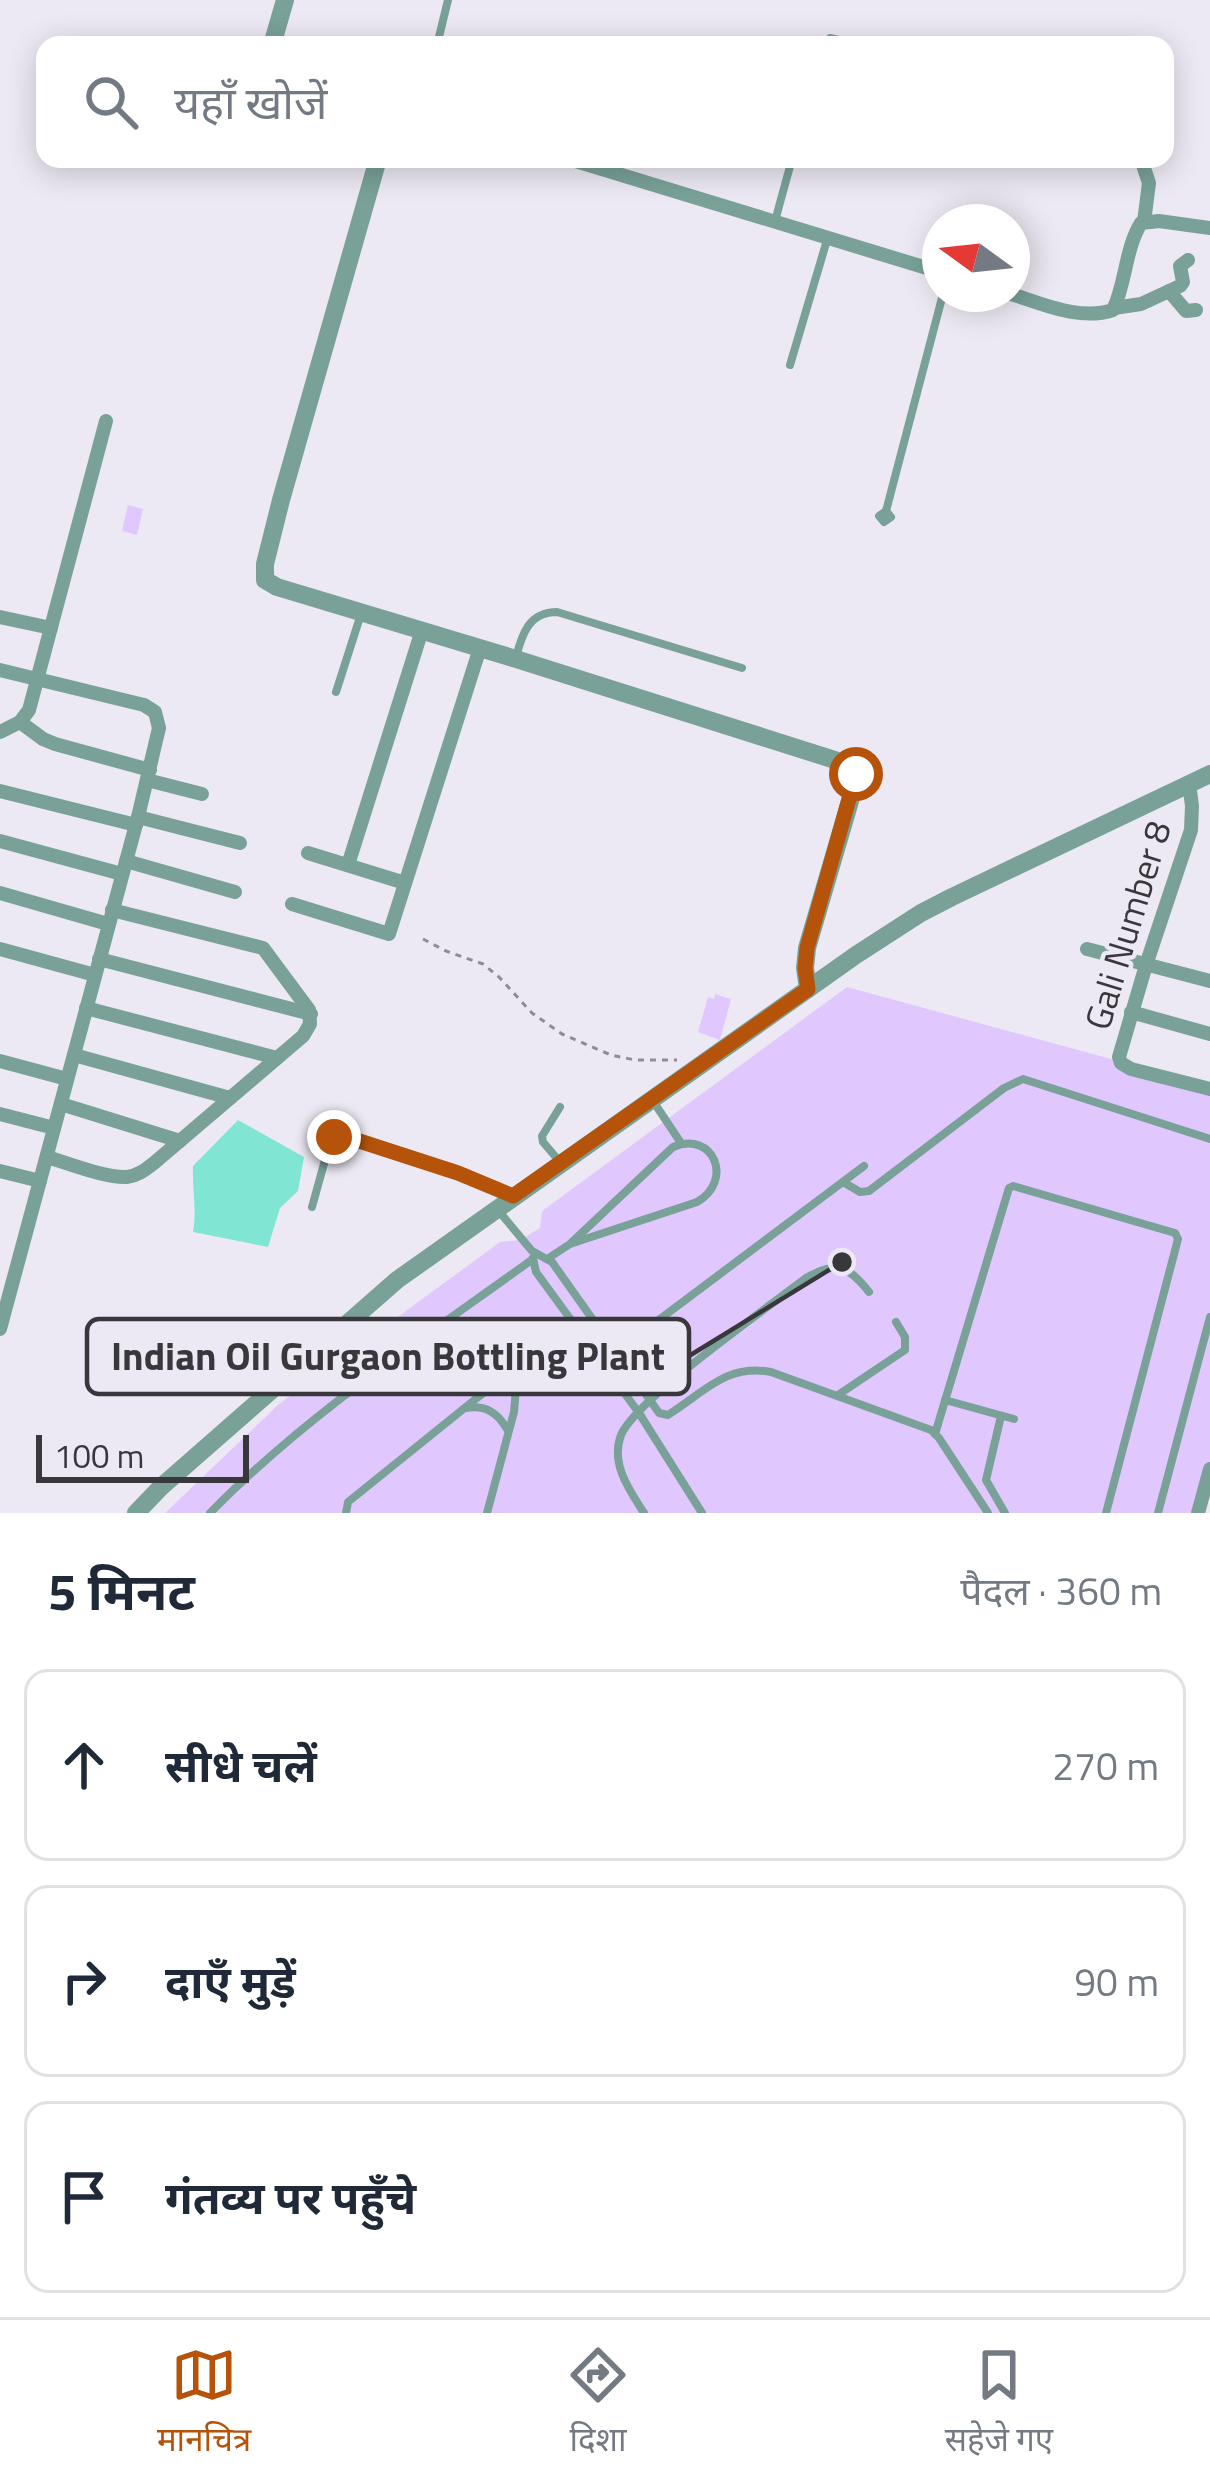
<!DOCTYPE html>
<html lang="hi">
<head>
<meta charset="utf-8">
<style>
	:root { --surface:#fff; --page:#f2f2f3; --text:#1f2937; --muted:#747a83; --line:#e0e1e3; --accent:#b45309 }
	body { margin:0; font-family:"Titillium Web","Noto Sans Devanagari",sans-serif; background:var(--page); color:var(--text) }
	.compass { position:absolute; left:922px; top:204px; width:108px; height:108px; border-radius:50%; background:var(--surface); box-shadow:0 6px 30px #0003; rotate:285deg }
	.scale { position:absolute; left:36px; bottom:30px; width:213px; box-sizing:border-box; padding-left:12px; border:6px solid #38373b; border-top:0; font-size:33px; line-height:42px; white-space:nowrap; color:#38373b; -webkit-text-stroke:9px #ede9f4; paint-order:stroke }
	.stop { position:absolute; width:36px; height:36px; margin:-27px; border:9px solid #b45309; border-radius:50%; background:#fff }
	.stop.end { background:#b45309; border-color:#fff; box-shadow:0 3px 12px #0008 }
	.list { margin:0; padding:0; list-style:none }
	h2 { display:flex; justify-content:space-between; align-items:center; height:156px; margin:0; padding:0 48px; font-size:51px }
	h2 small { font-size:39px; font-weight:400; color:var(--muted) }
	.list li { display:grid; grid-template-columns:78px 1fr auto; gap:36px; align-items:center; box-sizing:border-box; height:192px; margin:0 24px 24px; padding:0 24px; border:3px solid var(--line); border-radius:24px }
	.list b { display:block; font-size:45px; white-space:nowrap }
	.list em { font-size:39px; font-style:normal; color:var(--muted) }
	.icon { flex:none; width:66px; height:66px; fill:none; stroke:currentColor; stroke-width:2; stroke-linecap:round; stroke-linejoin:round }
	.map { position:relative; flex:none; width:1210px; height:1513px; overflow:hidden }
	.search { position:absolute; background:var(--surface); box-shadow:0 6px 30px #0003; left:36px; right:36px; top:36px; height:132px; display:flex; align-items:center; gap:30px; box-sizing:border-box; padding:0 42px; border-radius:24px; color:var(--muted); font-size:45px }
	.sheet { height:804px; background:var(--surface) }
	nav { display:flex; justify-content:space-around; align-items:center; box-sizing:border-box; height:168px; border-top:3px solid var(--line); background:var(--surface); font-size:33px; color:var(--muted) }
	nav a { display:grid; justify-items:center; gap:6px }
	nav .on { color:var(--accent) }
	.map>svg:first-child { display:block }
	.water { fill:#80e5d2 }
	.building { fill:#e0c8ff }
	.lines { fill:none; stroke-linecap:round; stroke-linejoin:round }
	.path { stroke:#8f8c94; stroke-width:3; stroke-dasharray:6 6; stroke-linecap:butt }
	.service { stroke:#79a198; stroke-width:8 }
	.minor { stroke:#79a198; stroke-width:14 }
	.tertiary { stroke:#79a198; stroke-width:18 }
	.route { stroke:#b45309; stroke-width:15 }
	.labels { text-anchor:middle; dominant-baseline:central; stroke-width:9; stroke-linejoin:round; paint-order:stroke }
	.street-label { font-size:36px; fill:#38373b; stroke:#ede9f4 }
	.leader { fill:none; stroke:#38373b; stroke-width:4.5 }
	.callout-dot { fill:#38373b; stroke:#ede9f4; stroke-width:4.5 }
	.callout { fill:#ede9f4; stroke:#38373b; stroke-width:4.5 }
	.callout-label { font-size:39px; text-anchor:middle; font-weight:bold; fill:#38373b }
</style>
</head>
<body>
<div class="map">
<svg width="1210" height="1513" viewBox="0 0 1210 1513">
	<rect width="100%" height="100%" fill="#ede9f4"/>
	<path class="water" d="M 238,1120 L 304,1157 L 298,1191 L 280,1208 L 268,1247 L 193,1232 C 197,1210 192,1189 193,1166 Z"/>
	<g class="building">
		<polygon points="128,505 143,509 137,535 122,531"/>
		<polygon points="847,987 1210,1086 1210,1463 1196,1513 165,1513 279,1404 500,1242 520,1240 540,1228 542,1211"/>
		<polygon points="715,994 731,999 720,1040 698,1032 708,997 714,999"/>
	</g>
	<g class="lines">
		<polyline class="path" points="423,939 446,951 483,964 499,977 532,1013 562,1034 611,1055 635,1060 677,1060"/>
		<g class="service">
			<polyline points="437,45 448,0"/>
			<polyline points="824,45 830,38 861,45"/>
			<polyline points="775,221 792,159"/>
			<polyline points="790,365 827,240"/>
			<polyline points="886,511 943,294"/>
			<polygon points="886,511 891,517 884,522 879,516"/>
			<path d="M 516,657 C 522,634 529,612 557,612 L 742,668"/>
			<polyline points="336,692 361,614"/>
			<polyline points="653,1101 681,1143"/>
			<polyline points="560,1107 542,1136 543,1142 560,1162"/>
			<polyline points="843,1182 860,1192 869,1191 1004,1088 1023,1079 1210,1139"/>
			<polyline points="312,1207 330,1142 335,1137 341,1136 458,1173 512,1195"/>
			<path d="M 497,1209 L 532,1251 L 552,1262 L 659,1413 L 668,1415 L 674,1411 C 707,1389 729,1364 771,1372 L 931,1430 L 939,1438 L 988,1513"/>
			<polyline points="533,1258 536,1272 639,1413 702,1513"/>
			<path d="M 547,1259 L 570,1244 L 697,1202 C 734,1181 714,1130 673,1147 L 570,1244"/>
			<polyline points="616,1352 864,1166"/>
			<polyline points="838,1395 905,1350 905,1337 896,1322"/>
			<polyline points="945,1400 1014,1419"/>
			<path d="M 466,1408 C 485,1405 497,1412 507,1429"/>
			<polyline points="1001,1416 986,1480 1005,1513"/>
			<polyline points="935,1434 1009,1188 1013,1186 1175,1233 1178,1239 1106,1513"/>
			<path d="M 210,1513 C 306,1415 422,1339 533,1259"/>
			<polyline points="346,1513 348,1502 518,1365 575,1324"/>
			<polyline points="487,1513 514,1412 518,1365"/>
			<path d="M 644,1513 C 630,1491 610,1464 621,1435 C 636,1399 769,1307 806,1278 C 837,1260 848,1266 869,1292"/>
			<polyline points="1158,1513 1210,1317"/>
		</g>
		<g class="minor">
			<polyline points="569,159 940,272"/>
			<polyline points="1141,159 1149,183 1144,222"/>
			<polyline points="1169,291 1186,311 1196,310"/>
			<path d="M 1011,294 C 1044,304 1079,321 1113,310 C 1126,283 1125,249 1141,223 L 1159,221 L 1210,228"/>
			<polyline points="1114,308 1141,304 1180,286 1183,282 1180,266 1188,260"/>
			<polyline points="0,617 51,628"/>
			<polyline points="0,670 144,705 155,712 159,728 138,817 0,1329"/>
			<polyline points="20,722 43,739 55,744 150,770"/>
			<polyline points="0,732 20,722 29,710 106,421"/>
			<polyline points="147,780 202,794"/>
			<polyline points="1189,783 1192,806 1191,830 1146,965 1119,1057 1121,1063 1131,1069 1210,1089"/>
			<polyline points="0,791 136,825"/>
			<polyline points="138,817 240,843"/>
			<polyline points="0,841 122,874"/>
			<polyline points="308,853 405,883"/>
			<polyline points="126,861 235,892"/>
			<polyline points="348,865 422,630"/>
			<polyline points="0,893 108,924"/>
			<polyline points="292,904 389,934 480,648"/>
			<polyline points="0,949 95,975"/>
			<polyline points="1087,949 1210,981"/>
			<polyline points="99,959 311,1014"/>
			<polyline points="86,1008 277,1058"/>
			<polyline points="1131,1012 1210,1034"/>
			<polyline points="74,1055 230,1098"/>
			<polyline points="0,1061 67,1079"/>
			<polyline points="61,1104 180,1141"/>
			<polyline points="0,1114 54,1128"/>
			<path d="M 47,1157 C 68,1163 105,1178 127,1177 C 138,1176 146,1169 154,1163 L 303,1036 L 310,1024 L 309,1010 L 263,948 L 112,910"/>
			<polyline points="0,1171 40,1181"/>
			<polyline points="1198,1513 1210,1469"/>
		</g>
		<g class="tertiary">
			<polyline points="272,45 285,0"/>
			<polyline points="378,159 281,500 265,564 265,580 277,587 516,659 835,760 855,770 853,791 807,948 805,968 808,989"/>
			<polyline points="136,1513 161,1487 397,1280 856,955 921,913 952,897 1210,774"/>
		</g>
	</g>
	<g class="lines">
		<polyline class="route" points="334,1137 350,1138 458,1173 513,1196 808,989 805,968 807,948 856,774"/>
	</g>
	<g class="labels">
		<g class="street-label">
			<text transform="translate(1127 925) rotate(-73)">Gali Number 8</text>
		</g>
	</g>
	<path class="leader" d="M842 1262L689 1356"/>
	<circle class="callout-dot" cx="842" cy="1262" r="12"/>
	<rect class="callout" x="87" y="1319" width="602" height="75" rx="12"/>
	<g class="callout-label">
		<text x="388" y="1370">Indian Oil Gurgaon Bottling Plant</text>
	</g>
</svg>
<svg class="compass" viewBox="-18 -18 36 36"><path d="M0-13l5 13h-10z" fill="#e53935"/><path d="M0 13l5-13h-10z" fill="#747a83"/></svg>
<div class="scale">100 m</div>
<div class="stop" style="left:856px;top:774px"></div>
<div class="stop end" style="left:334px;top:1137px"></div>
<div class="search"><svg class="icon" aria-label="search" viewBox="0 0 24 24"><circle cx="10" cy="10" r="6"/><path d="M15 15l6 6"/></svg>यहाँ खोजें</div>
</div>
<section class="sheet">
<h2>5 मिनट<small>पैदल · 360 m</small></h2>
<ul class="list">
<li><svg class="icon" aria-label="ahead" viewBox="0 0 24 24"><path d="M12 20V5M6 11l6-6 6 6"/></svg><div><b>सीधे चलें</b></div><em>270 m</em></li>
<li><svg class="icon" aria-label="right" viewBox="0 0 24 24"><path d="M7 20v-9h11M14 6l5 5-5 5"/></svg><div><b>दाएँ मुड़ें</b></div><em>90 m</em></li>
<li><svg class="icon" aria-label="arrive" viewBox="0 0 24 24"><path d="M6 21V4h12l-3 4 3 4H6"/></svg><div><b>गंतव्य पर पहुँचे</b></div></li>
</ul>
</section>
<nav>
<a class="on"><svg class="icon" aria-label="map" viewBox="0 0 24 24"><path d="M3 6l6-2 6 2 6-2v14l-6 2-6-2-6 2zM9 4v14M15 6v14"/></svg>मानचित्र</a>
<a><svg class="icon" aria-label="directions" viewBox="0 0 24 24"><path d="M12 3l9 9-9 9-9-9zM9 14v-3h6M13 9l2 2-2 2"/></svg>दिशा</a>
<a><svg class="icon" aria-label="saved" viewBox="0 0 24 24"><path d="M7 4h10v16l-5-4-5 4z"/></svg>सहेजे गए</a>
</nav>
</body>
</html>
